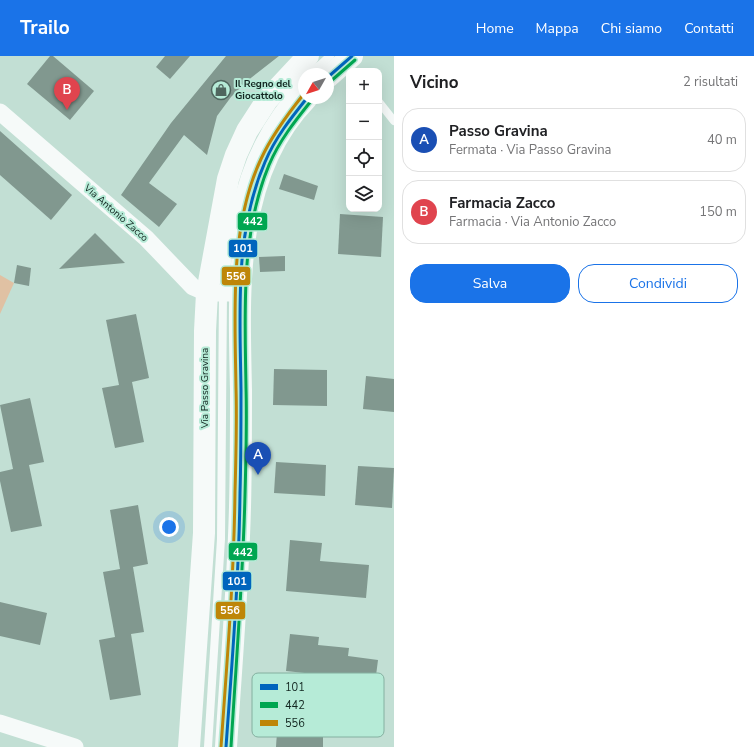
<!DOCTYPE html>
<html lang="it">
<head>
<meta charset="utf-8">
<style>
	:root { --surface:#fff; --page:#f6f6f6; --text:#202124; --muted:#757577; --line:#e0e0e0; --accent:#1a73e8 }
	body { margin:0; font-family:"Nunito Sans",sans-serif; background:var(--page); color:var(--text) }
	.controls { position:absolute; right:12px; top:12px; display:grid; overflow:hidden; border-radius:8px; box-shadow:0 4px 16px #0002 }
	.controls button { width:36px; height:36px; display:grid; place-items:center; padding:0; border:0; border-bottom:1px solid var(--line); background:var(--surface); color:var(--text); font:20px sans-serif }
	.compass { position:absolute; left:298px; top:12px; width:36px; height:36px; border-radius:50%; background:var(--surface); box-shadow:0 4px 16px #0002; rotate:231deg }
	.you { position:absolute; left:169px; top:471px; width:14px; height:14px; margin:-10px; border:3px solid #fff; border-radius:50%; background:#1a73e8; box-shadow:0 0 0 6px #1a73e833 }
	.badge { display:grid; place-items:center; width:26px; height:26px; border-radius:50%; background:var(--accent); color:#fff; font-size:13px; font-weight:700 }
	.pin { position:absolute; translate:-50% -33px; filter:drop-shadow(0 1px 2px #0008) }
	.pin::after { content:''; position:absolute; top:21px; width:14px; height:12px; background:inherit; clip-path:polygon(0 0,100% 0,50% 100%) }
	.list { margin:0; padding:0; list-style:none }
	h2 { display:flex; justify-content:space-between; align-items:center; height:52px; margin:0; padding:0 16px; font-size:17px }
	h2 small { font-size:13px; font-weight:400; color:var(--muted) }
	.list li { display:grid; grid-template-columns:26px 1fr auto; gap:12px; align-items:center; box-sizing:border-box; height:64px; margin:0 8px 8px; padding:0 8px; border:1px solid var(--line); border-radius:16px }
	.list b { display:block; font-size:15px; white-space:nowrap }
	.list p { margin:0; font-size:13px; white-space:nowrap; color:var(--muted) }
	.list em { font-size:13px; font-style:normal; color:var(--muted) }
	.actions { display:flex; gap:8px; padding:12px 16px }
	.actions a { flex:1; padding:9px 0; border:1px solid var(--accent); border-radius:16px; text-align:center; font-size:14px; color:var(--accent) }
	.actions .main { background:var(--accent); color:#fff }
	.icon { flex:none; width:22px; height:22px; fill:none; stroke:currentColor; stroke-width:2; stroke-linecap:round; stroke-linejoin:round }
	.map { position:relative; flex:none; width:394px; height:691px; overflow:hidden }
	header { display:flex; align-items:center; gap:24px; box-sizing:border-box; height:56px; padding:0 20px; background:var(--accent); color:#fff }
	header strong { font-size:19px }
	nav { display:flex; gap:22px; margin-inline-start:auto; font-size:14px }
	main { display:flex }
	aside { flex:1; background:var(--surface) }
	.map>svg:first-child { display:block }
	.green { fill:#e0c1a3 }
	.building { fill:#81988f }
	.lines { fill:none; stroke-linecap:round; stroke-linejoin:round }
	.service { stroke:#f6faf9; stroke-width:8 }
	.minor { stroke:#f6faf9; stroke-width:17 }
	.primary { stroke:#f6faf9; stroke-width:22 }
	.bus-1-casing { stroke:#b6ebd7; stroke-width:6 }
	.bus-2-casing { stroke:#b6ebd7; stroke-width:6 }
	.bus-3-casing { stroke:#b6ebd7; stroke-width:6 }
	.bus-1 { stroke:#0065bd; stroke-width:3 }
	.bus-2 { stroke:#00a651; stroke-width:3 }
	.bus-3 { stroke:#be8608; stroke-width:3 }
	.labels { text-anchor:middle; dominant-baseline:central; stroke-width:4; stroke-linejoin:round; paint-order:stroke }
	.poi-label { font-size:10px; font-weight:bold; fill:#11251f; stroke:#b6ebd7; text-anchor:start }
	.street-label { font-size:10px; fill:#11251f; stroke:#b6ebd7 }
	.key { fill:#b6ebd7; stroke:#84b0a0; stroke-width:1 }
	.key-label { font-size:11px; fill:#11251f }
	.line-badge { stroke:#b6ebd7; stroke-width:1.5 }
	.badge-label { font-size:11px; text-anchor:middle; font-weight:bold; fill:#fff }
</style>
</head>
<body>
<header>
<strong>Trailo</strong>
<nav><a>Home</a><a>Mappa</a><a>Chi siamo</a><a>Contatti</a></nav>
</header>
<main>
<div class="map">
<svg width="394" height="691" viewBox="0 0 394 691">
	<rect width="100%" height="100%" fill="#c2dfd4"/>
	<polygon class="green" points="0,219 14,227 0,258"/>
	<g class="building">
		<polygon points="50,0 53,0 94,35 70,64 27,28"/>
		<polygon points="165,0 190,0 170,23 156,11"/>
		<polygon points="226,0 279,0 247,25 231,41 217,60 207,99 184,79 149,127 177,148 159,171 121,139 171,67"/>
		<polygon points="0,75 72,139 51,164 0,119"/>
		<polygon points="284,118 318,130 314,144 279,133"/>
		<polygon points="340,158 383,161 381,201 338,198"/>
		<polygon points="95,177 125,207 59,213"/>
		<polygon points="285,200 285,215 260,216 259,201"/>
		<polygon points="17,209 31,212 29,230 14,227"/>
		<polygon points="136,258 149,322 132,326 144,386 115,392 102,332 119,329 106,264"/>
		<polygon points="274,313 327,314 327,350 273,349"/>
		<polygon points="366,320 394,323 394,356 363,353"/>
		<polygon points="30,342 44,406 29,409 42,470 11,476 0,425 0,416 13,413 0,349"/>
		<polygon points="276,406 326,409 325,440 274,437"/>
		<polygon points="358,410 394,412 392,452 355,449"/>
		<polygon points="138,449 148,508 133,511 144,576 131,578 141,639 110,644 99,584 115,581 103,516 120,513 110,454"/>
		<polygon points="290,484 322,487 320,505 369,509 366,542 286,535"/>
		<polygon points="0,546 47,557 40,589 0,580"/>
		<polygon points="290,578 319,581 318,589 349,592 348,600 378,604 373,643 343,640 344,630 314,626 314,618 286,615"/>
		<polygon points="277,676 323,680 323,691 276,691"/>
	</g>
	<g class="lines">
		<g class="service">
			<polyline points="310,18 330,0"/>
			<polyline points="379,46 394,65"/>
			<path d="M 208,691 L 221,483 L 223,237 C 234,152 241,89 304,24"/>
		</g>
		<g class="minor">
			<polyline points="0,56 146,182 193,231 207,237 239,237"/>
			<polyline points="0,667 75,691"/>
		</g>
		<g class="primary">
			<polyline points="328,21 352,0"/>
			<polyline points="189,691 204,477 205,275 207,237 228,123 236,99 247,75 267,44 308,0"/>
			<path d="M 226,691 C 231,611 238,531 240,451 C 241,412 241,373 241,334 C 239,235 232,119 307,42"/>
		</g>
		<g class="bus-1-casing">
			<g id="bus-1">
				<polyline points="328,21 352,0"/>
				<path d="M 226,691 C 232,606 239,522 240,437 C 241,403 241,368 241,334 C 240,258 234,177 265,106 C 275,82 291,62 307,42"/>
			</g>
		</g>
		<g class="bus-2-casing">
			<g id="bus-2">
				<polyline points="331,25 355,4"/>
				<path d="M 231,691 C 236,607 243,523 245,439 C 246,403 247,368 246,332 C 245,258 240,179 269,109 C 279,85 295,65 311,45"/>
			</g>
		</g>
		<g class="bus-3-casing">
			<path id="bus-3" d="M 221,691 C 227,606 234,521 235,436 C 236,401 237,366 236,332 C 235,259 229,171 261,103 C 272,79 287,59 303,39"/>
		</g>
		<use href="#bus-1" class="bus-1"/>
		<use href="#bus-2" class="bus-2"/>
		<use href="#bus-3" class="bus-3"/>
	</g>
	<defs>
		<g id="shop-ring" transform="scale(1)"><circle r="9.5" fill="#b6ebd7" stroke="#4f665e" stroke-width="1.5"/><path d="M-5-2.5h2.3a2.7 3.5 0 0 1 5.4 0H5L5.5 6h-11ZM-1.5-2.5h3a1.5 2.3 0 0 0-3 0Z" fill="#4f665e"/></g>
	</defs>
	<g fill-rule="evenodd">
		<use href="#shop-ring" x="221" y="34"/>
	</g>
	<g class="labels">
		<g class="poi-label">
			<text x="235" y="28">Il Regno del<tspan x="235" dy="12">Giocattolo</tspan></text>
		</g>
		<g class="street-label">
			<text transform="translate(116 157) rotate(41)">Via Antonio Zacco</text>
			<text transform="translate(205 332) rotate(-90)">Via Passo Gravina</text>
		</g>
	</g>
	<rect x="252" y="617" width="132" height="64" rx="6" class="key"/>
	<rect x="260" y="628" width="18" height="6" fill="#0065bd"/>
	<rect x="260" y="646" width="18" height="6" fill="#00a651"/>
	<rect x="260" y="664" width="18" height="6" fill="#be8608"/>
	<g class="key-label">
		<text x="285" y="635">101</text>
		<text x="285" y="653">442</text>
		<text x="285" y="671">556</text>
	</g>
	<g class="line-badge">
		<rect x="237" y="156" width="31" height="19" rx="4" fill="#00a651"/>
		<rect x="228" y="183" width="30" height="19" rx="4" fill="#0065bd"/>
		<rect x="221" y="210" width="30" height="20" rx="4" fill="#be8608"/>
		<rect x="228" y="486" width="30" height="19" rx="4" fill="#00a651"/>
		<rect x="222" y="515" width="30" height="20" rx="4" fill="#0065bd"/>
		<rect x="215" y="545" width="31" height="19" rx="4" fill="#be8608"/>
	</g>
	<g class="badge-label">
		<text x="253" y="169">442</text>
		<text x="243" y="196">101</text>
		<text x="236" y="224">556</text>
		<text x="243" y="500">442</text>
		<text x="237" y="529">101</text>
		<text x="230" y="558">556</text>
	</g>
</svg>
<div class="controls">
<button>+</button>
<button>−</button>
<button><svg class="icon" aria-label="locate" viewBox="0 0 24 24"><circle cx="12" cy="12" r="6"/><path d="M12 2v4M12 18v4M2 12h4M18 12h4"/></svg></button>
<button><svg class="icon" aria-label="layers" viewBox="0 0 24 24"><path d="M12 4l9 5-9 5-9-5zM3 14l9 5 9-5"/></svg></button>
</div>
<svg class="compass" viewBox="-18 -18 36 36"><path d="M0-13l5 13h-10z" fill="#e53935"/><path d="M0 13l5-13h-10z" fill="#757577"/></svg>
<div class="you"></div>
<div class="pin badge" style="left:258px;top:419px;background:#1a4fb4">A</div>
<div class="pin badge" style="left:67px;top:54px;background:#e0444e">B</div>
</div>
<aside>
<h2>Vicino<small>2 risultati</small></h2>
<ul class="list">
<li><span class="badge" style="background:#1a4fb4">A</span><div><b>Passo Gravina</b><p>Fermata · Via Passo Gravina</p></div><em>40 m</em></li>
<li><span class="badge" style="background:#e0444e">B</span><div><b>Farmacia Zacco</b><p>Farmacia · Via Antonio Zacco</p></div><em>150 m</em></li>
</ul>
<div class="actions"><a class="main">Salva</a><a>Condividi</a></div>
</aside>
</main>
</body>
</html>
